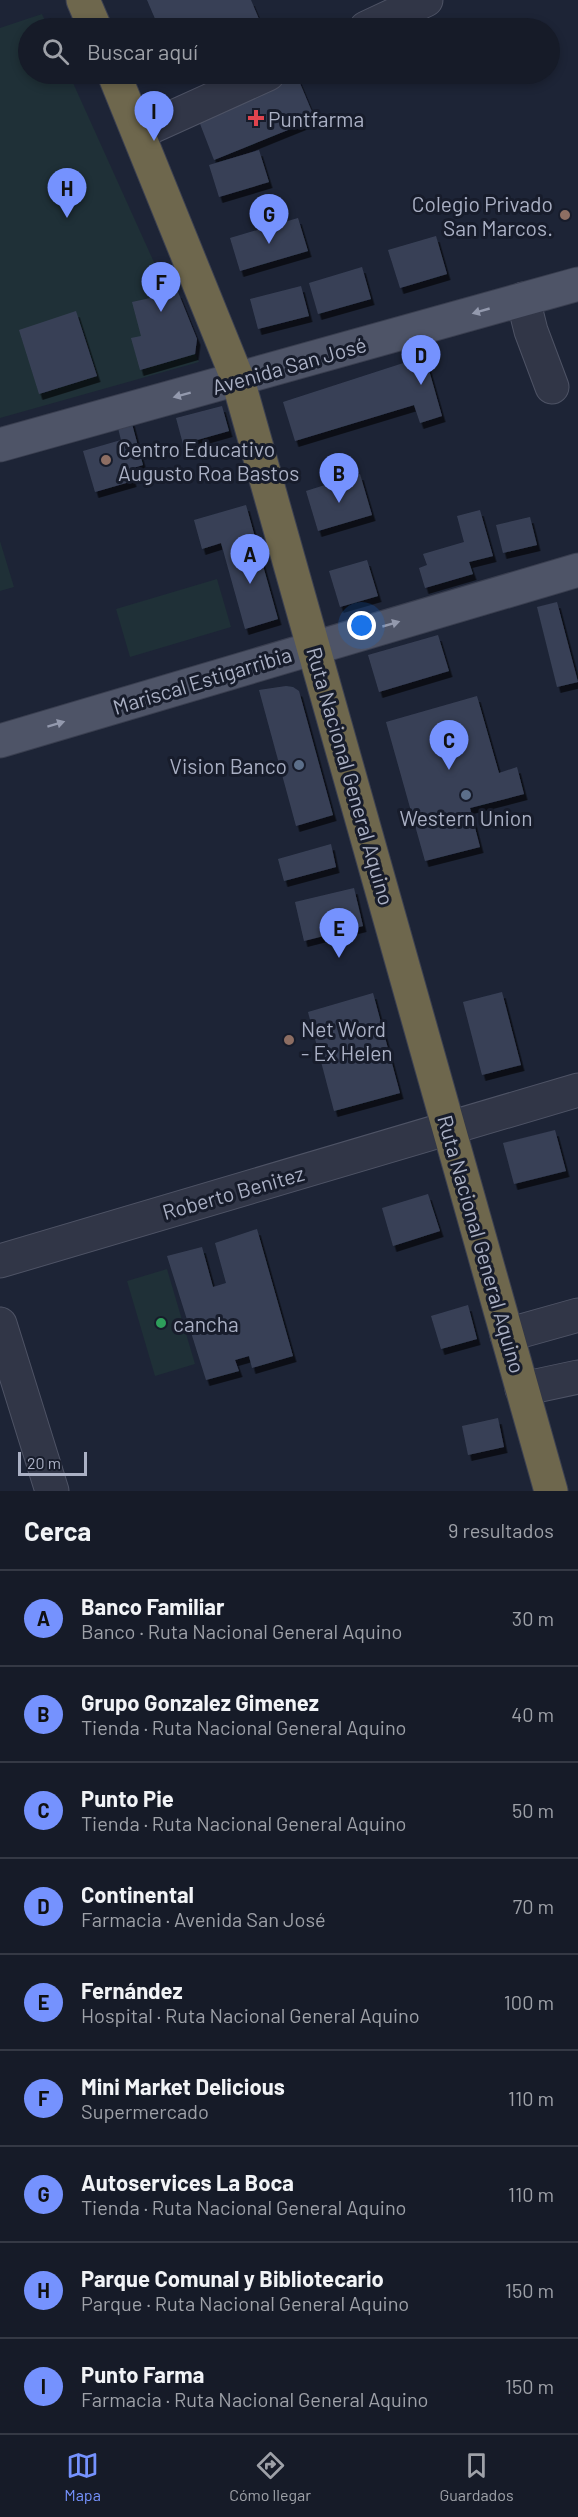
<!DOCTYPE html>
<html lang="es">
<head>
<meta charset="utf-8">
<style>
	:root { --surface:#161b28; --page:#1f2430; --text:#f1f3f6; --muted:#9ea1a8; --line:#353945; --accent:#7592fe }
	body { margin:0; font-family:Barlow,sans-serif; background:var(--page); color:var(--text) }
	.scale { position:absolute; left:18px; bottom:15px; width:69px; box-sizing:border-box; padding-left:6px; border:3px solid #aab0c4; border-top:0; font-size:16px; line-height:21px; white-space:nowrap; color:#aab0c4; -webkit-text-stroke:4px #171c2b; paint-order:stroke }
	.you { position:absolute; left:362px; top:626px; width:21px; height:21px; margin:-15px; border:4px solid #fff; border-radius:50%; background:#1a73e8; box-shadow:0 0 0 9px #1a73e833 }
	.badge { display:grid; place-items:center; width:39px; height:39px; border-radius:50%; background:var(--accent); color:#111; font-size:20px; font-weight:700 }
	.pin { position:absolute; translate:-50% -50px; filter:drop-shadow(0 2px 3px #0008) }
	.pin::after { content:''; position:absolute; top:32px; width:21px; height:18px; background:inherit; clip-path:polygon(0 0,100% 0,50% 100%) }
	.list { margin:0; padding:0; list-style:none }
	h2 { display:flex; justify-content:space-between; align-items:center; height:78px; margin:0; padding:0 24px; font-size:26px }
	h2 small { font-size:20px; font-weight:400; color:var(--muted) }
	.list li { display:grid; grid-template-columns:39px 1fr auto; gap:18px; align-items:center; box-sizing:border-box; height:96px; padding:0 24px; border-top:2px solid var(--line) }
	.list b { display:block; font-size:22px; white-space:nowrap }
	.list p { margin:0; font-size:20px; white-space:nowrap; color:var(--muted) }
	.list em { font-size:20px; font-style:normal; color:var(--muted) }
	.icon { flex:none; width:33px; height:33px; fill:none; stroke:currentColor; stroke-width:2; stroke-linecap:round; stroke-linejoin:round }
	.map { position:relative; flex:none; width:578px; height:1491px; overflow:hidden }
	.search { position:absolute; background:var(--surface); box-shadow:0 3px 9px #0003; left:18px; right:18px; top:18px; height:66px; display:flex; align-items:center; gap:15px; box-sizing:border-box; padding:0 21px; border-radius:33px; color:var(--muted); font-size:22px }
	.sheet { height:942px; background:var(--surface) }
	nav { display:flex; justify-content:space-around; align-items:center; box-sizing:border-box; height:84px; border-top:2px solid var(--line); background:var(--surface); font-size:16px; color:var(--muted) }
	nav a { display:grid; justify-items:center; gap:3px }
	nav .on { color:var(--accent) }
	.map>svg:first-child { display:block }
	.green { fill:#1f3037 }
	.building { fill:#394157; filter:url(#shadow) }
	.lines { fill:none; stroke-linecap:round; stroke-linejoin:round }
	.minor-casing { stroke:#4e5365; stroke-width:35 }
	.major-casing { stroke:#3a3f50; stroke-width:35 }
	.highway-casing { stroke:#3c4051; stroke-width:35 }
	.minor { stroke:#313647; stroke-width:33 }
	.major { stroke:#4e5467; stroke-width:33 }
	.highway { stroke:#6e674d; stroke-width:33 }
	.oneway { fill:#9399ad }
	.health-dot { fill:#e0444e; stroke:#171c2b; stroke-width:2 }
	.education-dot { fill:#8d6e63; stroke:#171c2b; stroke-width:2 }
	.service-dot { fill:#5c6f8a; stroke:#171c2b; stroke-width:2 }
	.leisure-dot { fill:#2e9e5b; stroke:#171c2b; stroke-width:2 }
	.labels { text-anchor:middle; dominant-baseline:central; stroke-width:6; stroke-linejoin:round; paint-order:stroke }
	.poi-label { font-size:21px; fill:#aab0c4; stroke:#171c2b; text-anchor:start }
	.street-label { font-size:21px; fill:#aab0c4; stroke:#171c2b }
</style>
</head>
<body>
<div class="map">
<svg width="578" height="1491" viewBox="0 0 578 1491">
	<defs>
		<filter id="shadow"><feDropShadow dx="3.5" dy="6" stdDeviation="0" flood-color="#0009"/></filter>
	</defs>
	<rect width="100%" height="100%" fill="#1d2436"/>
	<g class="green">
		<polygon points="42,14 48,28 28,28 28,74 69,74 199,362 0,418 0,28"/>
		<polygon points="0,541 14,587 0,591"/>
		<polygon points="217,579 231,627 130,657 116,609"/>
		<polygon points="167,1269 195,1364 155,1376 127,1281"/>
	</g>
	<g class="building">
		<polygon points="147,0 251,0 261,24 251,28 159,28"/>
		<polygon points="297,76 315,119 214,160 197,116"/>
		<polygon points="259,150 269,182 219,197 209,165"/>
		<polygon points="298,218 308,251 240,271 230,238"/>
		<polygon points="436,236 447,274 400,288 388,250"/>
		<polygon points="362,267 371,299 318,314 309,283"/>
		<polygon points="301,286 309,316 258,329 250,299"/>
		<polygon points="178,292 197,339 195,354 140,370 131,338 141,336 132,302"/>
		<polygon points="76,311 97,376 39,394 19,330"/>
		<polygon points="425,356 442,416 420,423 414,405 295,441 283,402"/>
		<polygon points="222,406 229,431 183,444 176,418"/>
		<polygon points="131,420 143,465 130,469 133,481 95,492 83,451 121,440 117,424"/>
		<polygon points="360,474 372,515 318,531 306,491"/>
		<polygon points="246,505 278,619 245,629 221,543 202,549 194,520"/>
		<polygon points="480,510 493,556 469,562 473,574 425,588 419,568 427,565 423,554 464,542 457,516"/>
		<polygon points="530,517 537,545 503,553 496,525"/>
		<polygon points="367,560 378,596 340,607 329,571"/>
		<polygon points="557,602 578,682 557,687 537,607"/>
		<polygon points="438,635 449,671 379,692 368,655"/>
		<polygon points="286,686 293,687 299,691 333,815 296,826 259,690"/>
		<polygon points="477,696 499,773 517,767 524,794 470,808 480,847 425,861 386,722"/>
		<polygon points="331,844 336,867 284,881 278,859"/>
		<polygon points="354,888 363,926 304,941 295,902"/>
		<polygon points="502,992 521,1065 482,1075 463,1002"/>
		<polygon points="373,993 400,1093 334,1111 308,1012"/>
		<polygon points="555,1130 566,1171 514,1184 503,1143"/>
		<polygon points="428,1194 440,1231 393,1246 382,1208"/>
		<polygon points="257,1229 293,1356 252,1368 249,1356 235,1360 239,1371 206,1380 167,1256 202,1247 213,1287 226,1283 215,1243"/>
		<polygon points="468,1305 477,1339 441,1349 431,1316"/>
		<polygon points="498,1418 504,1447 468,1455 462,1426"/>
	</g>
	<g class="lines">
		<g class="minor-casing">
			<g id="minor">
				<polyline points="366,28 426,0"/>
				<polyline points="140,132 268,74"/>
				<polyline points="523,299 531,331 552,387"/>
				<polyline points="0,1261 578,1090"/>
				<polyline points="0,1324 52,1491"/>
				<polyline points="507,1335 578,1315"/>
				<polyline points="522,1389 578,1377"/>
			</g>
		</g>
		<g class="major-casing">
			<g id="major">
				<polyline points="0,445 578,284"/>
				<polyline points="0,741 578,570"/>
			</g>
		</g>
		<g class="highway-casing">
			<g id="highway">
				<polyline points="83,0 95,28"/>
				<polyline points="114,74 238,380 551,1491"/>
			</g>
		</g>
		<use href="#minor" class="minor"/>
		<use href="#major" class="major"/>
		<use href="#highway" class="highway"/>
	</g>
	<defs><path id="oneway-solid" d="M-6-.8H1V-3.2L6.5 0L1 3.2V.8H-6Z" transform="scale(1.5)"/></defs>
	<g class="oneway">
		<use href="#oneway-solid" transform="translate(481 311) rotate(164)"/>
		<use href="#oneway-solid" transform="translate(182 395) rotate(165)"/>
		<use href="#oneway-solid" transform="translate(391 624) rotate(-16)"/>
		<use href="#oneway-solid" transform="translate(56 724) rotate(-17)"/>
	</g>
	<path class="health-dot" d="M253 109h6v6h6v6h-6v6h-6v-6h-6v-6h6z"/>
	<g class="education-dot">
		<circle cx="565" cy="215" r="6"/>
		<circle cx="106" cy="460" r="6"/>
		<circle cx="289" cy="1040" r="6"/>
	</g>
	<g class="service-dot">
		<circle cx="299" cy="765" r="6"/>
		<circle cx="466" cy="795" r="6"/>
	</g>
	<circle class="leisure-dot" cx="161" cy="1323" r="6"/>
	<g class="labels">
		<g class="poi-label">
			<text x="268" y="118">Puntfarma</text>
			<text x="553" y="203" text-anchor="end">Colegio Privado<tspan x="553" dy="24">San Marcos.</tspan></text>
			<text x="118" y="448">Centro Educativo<tspan x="118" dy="24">Augusto Roa Bastos</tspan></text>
			<text x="287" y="765" text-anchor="end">Vision Banco</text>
			<text x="466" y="817" text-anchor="middle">Western Union</text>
			<text x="301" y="1028">Net Word<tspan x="301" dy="24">- Ex Helen</tspan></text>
			<text x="173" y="1323">cancha</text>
		</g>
		<g class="street-label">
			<text transform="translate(289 365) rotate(-16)">Avenida San José</text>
			<text transform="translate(202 680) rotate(-17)">Mariscal Estigarribia</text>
			<text transform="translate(351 776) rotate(74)">Ruta Nacional General Aquino</text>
			<text transform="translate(233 1192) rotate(-16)">Roberto Benitez</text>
			<text transform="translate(482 1244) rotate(74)">Ruta Nacional General Aquino</text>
		</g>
	</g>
</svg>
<div class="scale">20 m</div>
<div class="you"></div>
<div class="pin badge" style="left:250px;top:584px">A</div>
<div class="pin badge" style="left:339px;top:503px">B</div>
<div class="pin badge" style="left:449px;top:770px">C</div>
<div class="pin badge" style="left:421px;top:385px">D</div>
<div class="pin badge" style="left:339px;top:958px">E</div>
<div class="pin badge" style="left:161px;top:312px">F</div>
<div class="pin badge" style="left:269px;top:244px">G</div>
<div class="pin badge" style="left:67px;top:218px">H</div>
<div class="pin badge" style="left:154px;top:141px">I</div>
<div class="search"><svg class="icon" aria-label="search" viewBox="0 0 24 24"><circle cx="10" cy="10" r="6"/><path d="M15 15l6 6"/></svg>Buscar aquí</div>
</div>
<section class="sheet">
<h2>Cerca<small>9 resultados</small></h2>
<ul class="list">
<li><span class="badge">A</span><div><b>Banco Familiar</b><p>Banco · Ruta Nacional General Aquino</p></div><em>30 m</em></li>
<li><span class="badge">B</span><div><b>Grupo Gonzalez Gimenez</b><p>Tienda · Ruta Nacional General Aquino</p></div><em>40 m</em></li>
<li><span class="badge">C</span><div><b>Punto Pie</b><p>Tienda · Ruta Nacional General Aquino</p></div><em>50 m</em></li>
<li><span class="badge">D</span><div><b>Continental</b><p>Farmacia · Avenida San José</p></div><em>70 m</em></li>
<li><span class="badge">E</span><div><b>Fernández</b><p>Hospital · Ruta Nacional General Aquino</p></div><em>100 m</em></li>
<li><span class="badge">F</span><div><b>Mini Market Delicious</b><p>Supermercado</p></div><em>110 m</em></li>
<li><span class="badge">G</span><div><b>Autoservices La Boca</b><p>Tienda · Ruta Nacional General Aquino</p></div><em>110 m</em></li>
<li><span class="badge">H</span><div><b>Parque Comunal y Bibliotecario</b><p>Parque · Ruta Nacional General Aquino</p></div><em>150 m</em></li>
<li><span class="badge">I</span><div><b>Punto Farma</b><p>Farmacia · Ruta Nacional General Aquino</p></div><em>150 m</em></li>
</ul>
</section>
<nav>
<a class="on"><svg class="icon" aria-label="map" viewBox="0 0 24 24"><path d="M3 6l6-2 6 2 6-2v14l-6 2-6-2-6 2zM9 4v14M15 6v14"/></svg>Mapa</a>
<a><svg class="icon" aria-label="directions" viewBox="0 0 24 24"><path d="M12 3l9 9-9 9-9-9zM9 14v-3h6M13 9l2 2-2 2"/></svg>Cómo llegar</a>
<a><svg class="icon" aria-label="saved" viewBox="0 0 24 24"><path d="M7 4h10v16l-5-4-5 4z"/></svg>Guardados</a>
</nav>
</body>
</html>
